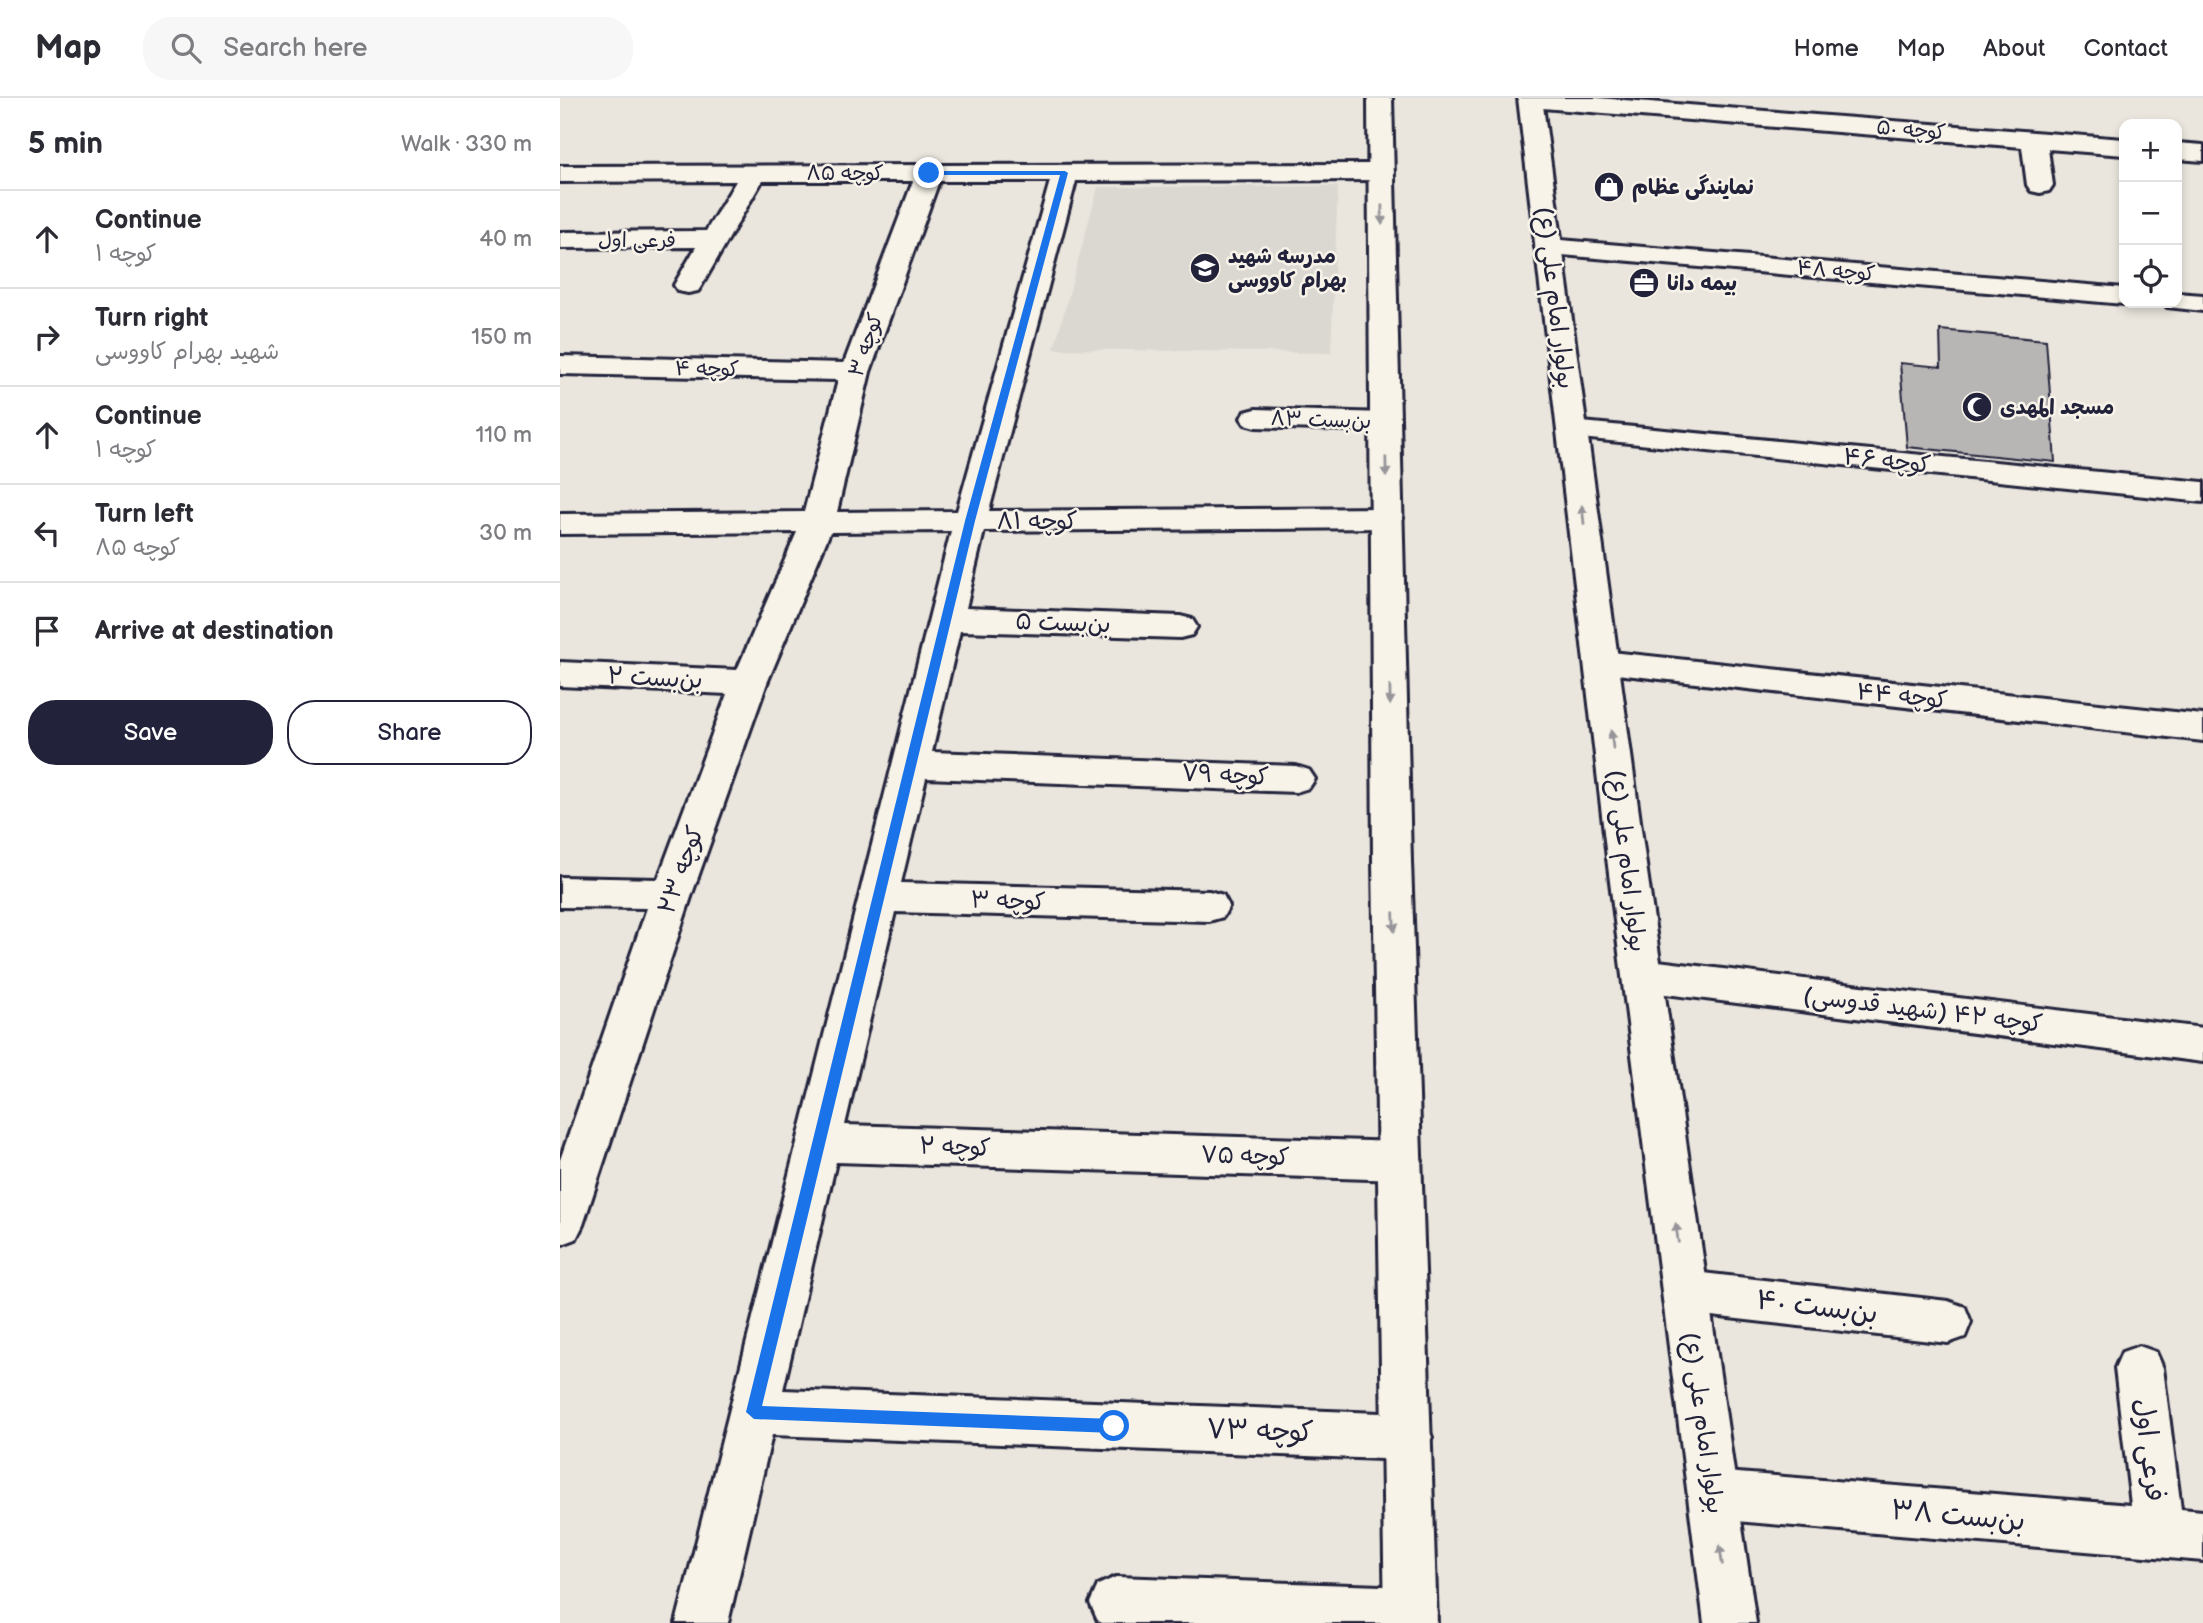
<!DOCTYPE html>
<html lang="en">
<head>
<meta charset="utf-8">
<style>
	:root { --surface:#fff; --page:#f7f7f7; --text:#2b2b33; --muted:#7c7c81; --line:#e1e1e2; --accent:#22223b }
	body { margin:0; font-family:"Balsamiq Sans","Playpen Sans Arabic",sans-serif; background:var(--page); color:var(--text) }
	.controls { position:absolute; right:21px; top:21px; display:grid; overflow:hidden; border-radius:14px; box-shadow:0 4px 10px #0003 }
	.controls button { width:63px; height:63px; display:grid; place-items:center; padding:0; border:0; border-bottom:2px solid var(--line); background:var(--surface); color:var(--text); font:35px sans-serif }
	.stop { position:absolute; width:21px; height:21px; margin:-16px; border:5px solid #1a73e8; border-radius:50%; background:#fff }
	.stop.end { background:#1a73e8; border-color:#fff; box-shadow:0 2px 7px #0008 }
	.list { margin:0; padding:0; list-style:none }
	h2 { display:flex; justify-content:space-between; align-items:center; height:91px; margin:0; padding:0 28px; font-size:30px }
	h2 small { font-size:23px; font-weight:400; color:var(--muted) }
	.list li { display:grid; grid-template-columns:46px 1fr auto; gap:21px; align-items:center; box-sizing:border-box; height:98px; padding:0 28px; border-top:2px solid var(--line) }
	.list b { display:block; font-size:26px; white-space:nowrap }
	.list p { margin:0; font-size:23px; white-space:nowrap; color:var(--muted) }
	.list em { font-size:23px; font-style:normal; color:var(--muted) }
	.actions { display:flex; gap:14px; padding:21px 28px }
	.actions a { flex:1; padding:16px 0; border:2px solid var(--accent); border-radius:28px; text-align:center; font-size:24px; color:var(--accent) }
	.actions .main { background:var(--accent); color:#fff }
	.icon { flex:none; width:38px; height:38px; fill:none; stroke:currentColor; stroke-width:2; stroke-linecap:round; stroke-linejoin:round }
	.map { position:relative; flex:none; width:1643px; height:1525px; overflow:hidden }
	header { display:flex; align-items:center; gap:42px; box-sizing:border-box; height:98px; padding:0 35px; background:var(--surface); border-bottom:2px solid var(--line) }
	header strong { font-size:33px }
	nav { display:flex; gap:38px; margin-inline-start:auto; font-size:24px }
	.search { width:490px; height:63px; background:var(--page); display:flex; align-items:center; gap:18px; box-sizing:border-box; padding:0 24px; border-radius:28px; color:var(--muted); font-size:26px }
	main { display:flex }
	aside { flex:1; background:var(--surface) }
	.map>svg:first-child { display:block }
	.built { fill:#dbd8d2 }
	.building { fill:#b8b6b5; stroke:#22223b; stroke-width:2 }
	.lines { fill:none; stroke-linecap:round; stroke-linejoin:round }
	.street-casing { stroke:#22223b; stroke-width:6 }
	.primary-casing { stroke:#22223b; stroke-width:6 }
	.street { fill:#f7f3e8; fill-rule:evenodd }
	.primary { fill:#f7f3e8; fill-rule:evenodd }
	.oneway { fill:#97959a }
	.route { fill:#1a73e8 }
	.labels { text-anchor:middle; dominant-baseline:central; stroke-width:5; stroke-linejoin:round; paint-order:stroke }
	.far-street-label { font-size:21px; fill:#22223b; stroke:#f7f3e8 }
	.far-poi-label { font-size:21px; font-weight:bold; fill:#22223b; stroke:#f7f3e8; text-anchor:start }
	.street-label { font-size:24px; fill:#22223b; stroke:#f7f3e8 }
	.near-street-label { font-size:28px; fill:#22223b; stroke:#f7f3e8 }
</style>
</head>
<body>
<header>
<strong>Map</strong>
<div class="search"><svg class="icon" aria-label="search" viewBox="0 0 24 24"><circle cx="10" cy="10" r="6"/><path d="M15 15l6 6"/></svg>Search here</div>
<nav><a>Home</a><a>Map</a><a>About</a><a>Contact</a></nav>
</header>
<main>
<aside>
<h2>5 min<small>Walk · 330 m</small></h2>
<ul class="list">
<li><svg class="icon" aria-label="ahead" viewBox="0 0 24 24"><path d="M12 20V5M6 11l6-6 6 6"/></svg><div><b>Continue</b><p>کوچه ۱</p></div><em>40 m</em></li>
<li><svg class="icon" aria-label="right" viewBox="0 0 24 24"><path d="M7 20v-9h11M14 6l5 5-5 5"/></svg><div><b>Turn right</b><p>شهید بهرام کاووسی</p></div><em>150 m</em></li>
<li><svg class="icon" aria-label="ahead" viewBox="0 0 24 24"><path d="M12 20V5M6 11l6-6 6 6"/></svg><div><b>Continue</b><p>کوچه ۱</p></div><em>110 m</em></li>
<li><svg class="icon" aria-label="left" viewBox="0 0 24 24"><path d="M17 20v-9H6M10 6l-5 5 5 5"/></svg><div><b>Turn left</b><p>کوچه ۸۵</p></div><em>30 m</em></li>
<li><svg class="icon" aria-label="arrive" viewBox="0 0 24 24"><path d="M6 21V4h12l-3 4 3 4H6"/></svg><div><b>Arrive at destination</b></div></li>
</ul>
<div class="actions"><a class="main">Save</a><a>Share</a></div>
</aside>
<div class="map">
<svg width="1643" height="1525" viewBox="0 0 1643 1525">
	<rect width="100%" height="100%" fill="#eae6de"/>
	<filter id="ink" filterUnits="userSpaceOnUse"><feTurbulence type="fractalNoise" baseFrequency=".0143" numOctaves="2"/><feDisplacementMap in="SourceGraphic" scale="14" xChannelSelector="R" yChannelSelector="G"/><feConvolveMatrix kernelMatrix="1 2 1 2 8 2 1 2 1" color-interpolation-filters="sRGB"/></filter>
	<g filter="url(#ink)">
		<polygon class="built" points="778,88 771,255 494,251 538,89"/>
		<polygon class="building" points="1380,232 1486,242 1495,364 1347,349 1340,265 1381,269"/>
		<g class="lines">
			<g class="street-casing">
				<g id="street">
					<polygon points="959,0 1038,0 1564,41 1564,57 1488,51 1493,87 1489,93 1480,95 1471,93 1467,87 1462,49 970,9 961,7"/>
					<polygon points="1617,45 1643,47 1643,63 1617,61"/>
					<path d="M 821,66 L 830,69 L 834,74 L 830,79 L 821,82 L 516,83 L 429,413 L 827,410 L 838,413 L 843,420 L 838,427 L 827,430 L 424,433 L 406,510 L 620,518 L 632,521 L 637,529 L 632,537 L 620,540 L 400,533 L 372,654 L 736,668 L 749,672 L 755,681 L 749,690 L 736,694 L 366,680 L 341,785 L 649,793 L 663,797 L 669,808 L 663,819 L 649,823 L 335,814 L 285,1027 L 840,1044 L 856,1050 L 862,1063 L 856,1076 L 840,1082 L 276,1064 L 223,1292 L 847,1316 L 864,1323 L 872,1339 L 864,1355 L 847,1362 L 212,1337 L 168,1525 L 116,1525 L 391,433 L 270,434 L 207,585 L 132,796 L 23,1127 L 16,1141 L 0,1147 L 0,1062 L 87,810 L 0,809 L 0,779 L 98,781 L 167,596 L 0,588 L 0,564 L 177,572 L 237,434 L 0,436 L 0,416 L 244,414 L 278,282 L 0,276 L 0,258 L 284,265 L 353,83 L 202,83 L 142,187 L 138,193 L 128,195 L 118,193 L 114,187 L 136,149 L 0,150 L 0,134 L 146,133 L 176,83 L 0,84 L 0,68 ZM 379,83 L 490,83 L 397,413 L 277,414 L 310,274 Z"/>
					<polygon points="989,141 1564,190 1564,205 1571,205 1564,206 979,155 975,149 979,143"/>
					<polygon points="1617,195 1643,197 1643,213 1607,209 1604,205 1617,205"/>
					<polygon points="696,311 825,315 836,318 840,324 836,330 825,333 696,329 685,326 681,320 685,314"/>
					<polygon points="1012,323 1643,384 1643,404 1001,338 997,332 1001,326"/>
					<polygon points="1042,553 1643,617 1643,643 1030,573 1025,565 1030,557"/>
					<polygon points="1082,861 1643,930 1643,964 1082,893 1068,888 1062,877 1068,866"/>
					<polygon points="1125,1173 1388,1203 1405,1209 1411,1224 1405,1239 1388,1245 1125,1215 1109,1209 1102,1194 1109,1179"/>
					<polygon points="1579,1248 1596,1254 1603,1270 1621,1411 1643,1413 1643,1463 1153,1421 1135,1414 1128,1397 1135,1380 1153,1373 1571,1407 1555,1270 1562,1254"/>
					<polygon points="556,1479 851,1489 869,1497 877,1515 873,1525 541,1525 538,1523 530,1505 538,1487"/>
				</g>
			</g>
			<g class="primary-casing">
				<g id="primary">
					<polygon points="808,0 832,0 851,763 877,1525 825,1525 813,763"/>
					<polygon points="958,0 982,0 1085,760 1196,1525 1144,1525 1047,760"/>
				</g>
			</g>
			<use href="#street" class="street"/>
			<use href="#primary" class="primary"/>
		</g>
		<defs><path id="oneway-solid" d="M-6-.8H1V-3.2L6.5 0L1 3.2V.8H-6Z" transform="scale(1.75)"/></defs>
		<g class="oneway">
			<use href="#oneway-solid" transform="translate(822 117) rotate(89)"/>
			<use href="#oneway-solid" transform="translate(826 369) rotate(89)"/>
			<use href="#oneway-solid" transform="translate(1023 417) rotate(-97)"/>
			<use href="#oneway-solid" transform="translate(830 597) rotate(89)"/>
			<use href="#oneway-solid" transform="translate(1052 642) rotate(-97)"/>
			<use href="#oneway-solid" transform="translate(834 824) rotate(88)"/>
			<use href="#oneway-solid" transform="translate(1117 1135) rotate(-98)"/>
			<use href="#oneway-solid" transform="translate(1161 1457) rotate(-98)"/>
		</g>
	</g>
	<polygon class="route" points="366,73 505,73 508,75 415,423 202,1308 554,1321 561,1328 554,1335 194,1321 186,1314 405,423 500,77 369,77"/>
	<defs>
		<g id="shop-disc" transform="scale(1.575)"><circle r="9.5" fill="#22223b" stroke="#f7f3e8"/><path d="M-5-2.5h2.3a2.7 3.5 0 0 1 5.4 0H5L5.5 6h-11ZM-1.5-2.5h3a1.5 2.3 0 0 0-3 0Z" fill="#fff"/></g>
		<g id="school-disc" transform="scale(1.575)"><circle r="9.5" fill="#22223b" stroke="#f7f3e8"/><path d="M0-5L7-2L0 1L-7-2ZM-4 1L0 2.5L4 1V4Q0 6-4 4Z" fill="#fff"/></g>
		<g id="office-disc" transform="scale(1.575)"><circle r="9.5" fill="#22223b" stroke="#f7f3e8"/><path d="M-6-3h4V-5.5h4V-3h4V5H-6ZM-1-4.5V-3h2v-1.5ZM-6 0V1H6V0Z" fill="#fff"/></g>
		<g id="mosque-disc" transform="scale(1.575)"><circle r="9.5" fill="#22223b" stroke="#f7f3e8"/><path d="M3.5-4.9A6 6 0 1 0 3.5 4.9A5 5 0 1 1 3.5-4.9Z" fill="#fff"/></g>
	</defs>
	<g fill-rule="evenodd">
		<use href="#shop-disc" x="1049" y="89"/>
		<use href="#school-disc" x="645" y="170"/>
		<use href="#office-disc" x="1084" y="185"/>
		<use href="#mosque-disc" x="1417" y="309"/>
	</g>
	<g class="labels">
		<g class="far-street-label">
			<text transform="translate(1351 32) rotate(5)">کوچه ۵۰</text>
			<text x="285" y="75">کوچه ۸۵</text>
			<text x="77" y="142">فرعی اول</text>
			<text transform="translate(1276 173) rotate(5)">کوچه ۴۸</text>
			<text transform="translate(306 247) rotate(-71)">کوچه ۳</text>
			<text transform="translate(147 271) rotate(1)">کوچه ۴</text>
			<text transform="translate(761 322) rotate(2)">بن‌بست ۸۳</text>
		</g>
		<g class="far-poi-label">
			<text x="1072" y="89">نمایندگی عظام</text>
			<text x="668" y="158">مدرسه شهید<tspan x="668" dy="24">بهرام کاووسی</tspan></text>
			<text x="1107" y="185">بیمه دانا</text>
			<text x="1440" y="309">مسجد المهدی</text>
		</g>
		<g class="street-label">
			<text transform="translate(995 200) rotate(83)">بولوار امام علی (ع)</text>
			<text transform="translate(1327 363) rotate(6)">کوچه ۴۶</text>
			<text x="477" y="423">کوچه ۸۱</text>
			<text transform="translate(503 525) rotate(2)">بن‌بست ۵</text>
			<text transform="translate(95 580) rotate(3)">بن‌بست ۲</text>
			<text transform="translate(1342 598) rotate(6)">کوچه ۴۴</text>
			<text transform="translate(665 677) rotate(3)">کوچه ۷۹</text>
			<text transform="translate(1067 763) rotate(83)">بولوار امام علی (ع)</text>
			<text transform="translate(121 772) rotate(-70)">کوچه ۲۳</text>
			<text transform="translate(448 803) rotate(2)">کوچه ۳</text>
			<text transform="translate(1363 912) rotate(7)">کوچه ۴۲ (شهید قدوسی)</text>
			<text transform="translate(395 1049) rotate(2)">کوچه ۲</text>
			<text transform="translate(685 1058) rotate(2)">کوچه ۷۵</text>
			<text transform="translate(1143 1325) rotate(82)">بولوار امام علی (ع)</text>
		</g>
		<g class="near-street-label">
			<text transform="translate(1257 1209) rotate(7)">بن‌بست ۴۰</text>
			<text transform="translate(700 1333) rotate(2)">کوچه ۷۳</text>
			<text transform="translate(1589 1352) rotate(83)">فرعی اول</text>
			<text transform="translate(1398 1418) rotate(5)">بن‌بست ۳۸</text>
		</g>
	</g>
</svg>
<div class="controls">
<button>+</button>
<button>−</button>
<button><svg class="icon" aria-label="locate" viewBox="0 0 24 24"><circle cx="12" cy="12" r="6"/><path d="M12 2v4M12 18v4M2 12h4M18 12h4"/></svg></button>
</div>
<div class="stop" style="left:554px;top:1328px"></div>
<div class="stop end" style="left:369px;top:75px"></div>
</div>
</main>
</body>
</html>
